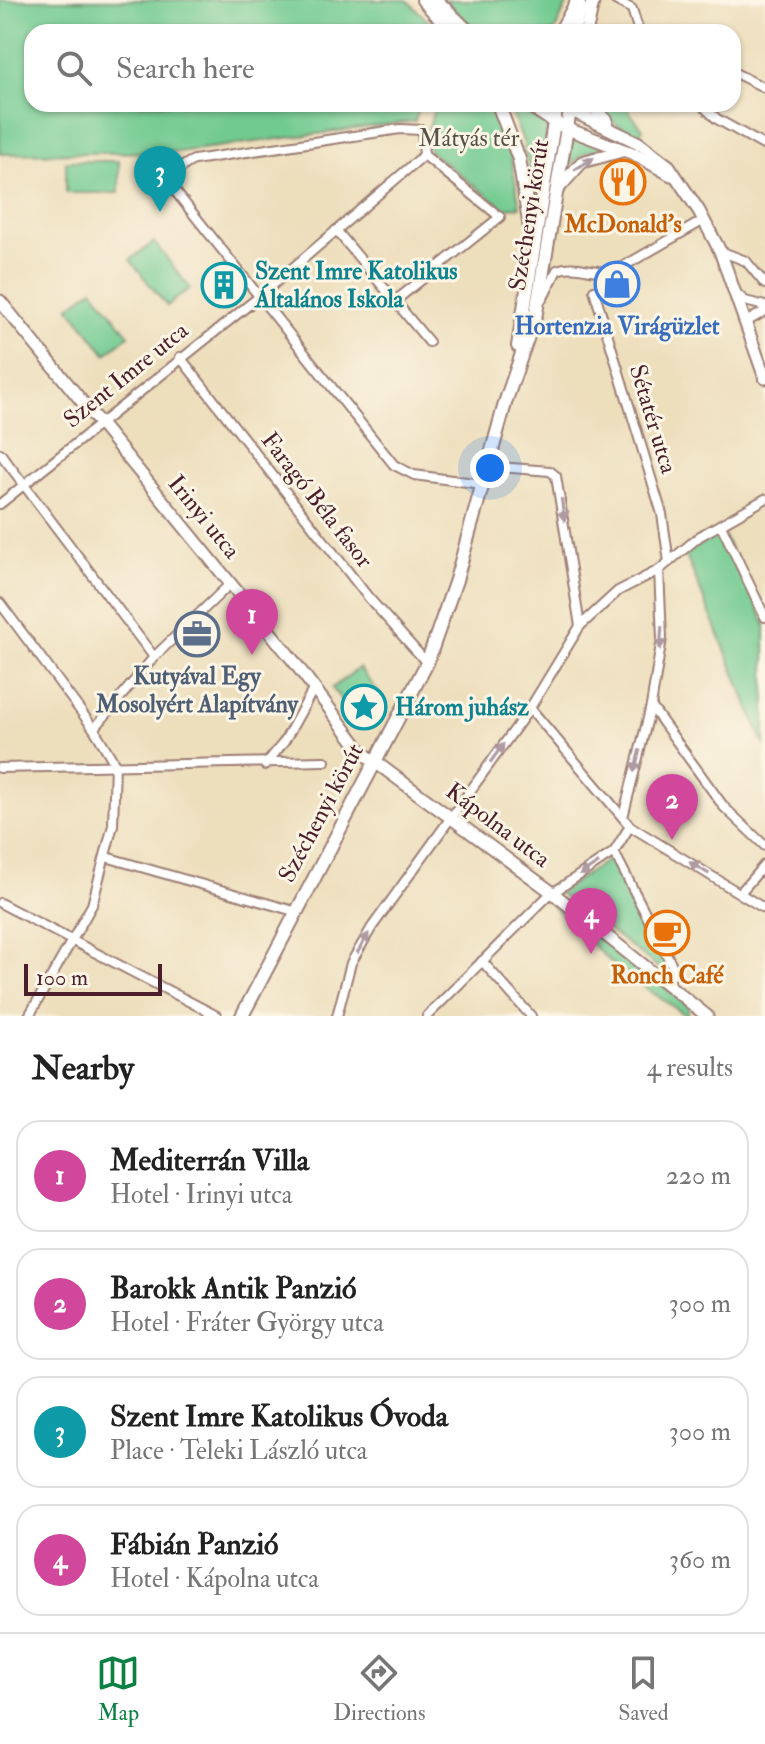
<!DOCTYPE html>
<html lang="en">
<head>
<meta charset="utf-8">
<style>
	:root { --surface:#fff; --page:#f6f6f6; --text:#222; --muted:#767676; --line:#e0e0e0; --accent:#0b8043 }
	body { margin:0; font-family:"IM FELL Double Pica",serif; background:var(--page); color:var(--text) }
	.scale { position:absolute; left:24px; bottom:20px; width:138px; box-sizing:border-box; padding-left:8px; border:4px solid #4a1f2b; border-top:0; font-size:22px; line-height:28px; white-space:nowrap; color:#4a1f2b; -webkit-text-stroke:6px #fcf5e5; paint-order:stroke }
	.you { position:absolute; left:490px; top:468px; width:28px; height:28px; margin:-20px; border:6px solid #fff; border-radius:50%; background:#1a73e8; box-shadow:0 0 0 12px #1a73e833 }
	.badge { display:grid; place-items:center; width:52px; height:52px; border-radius:50%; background:var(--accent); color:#fff; font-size:26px; font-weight:700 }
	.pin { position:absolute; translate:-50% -66px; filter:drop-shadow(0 2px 4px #0008) }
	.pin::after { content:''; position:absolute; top:42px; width:28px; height:24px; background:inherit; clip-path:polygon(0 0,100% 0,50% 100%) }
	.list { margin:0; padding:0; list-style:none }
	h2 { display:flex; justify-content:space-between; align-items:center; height:104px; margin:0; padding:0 32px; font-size:34px }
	h2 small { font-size:26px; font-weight:400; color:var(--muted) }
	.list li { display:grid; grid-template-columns:52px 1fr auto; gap:24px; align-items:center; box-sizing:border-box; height:112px; margin:0 16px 16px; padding:0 16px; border:2px solid var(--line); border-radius:24px }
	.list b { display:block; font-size:30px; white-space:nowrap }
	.list p { margin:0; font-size:26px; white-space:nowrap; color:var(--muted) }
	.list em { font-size:26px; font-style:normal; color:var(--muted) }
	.icon { flex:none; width:44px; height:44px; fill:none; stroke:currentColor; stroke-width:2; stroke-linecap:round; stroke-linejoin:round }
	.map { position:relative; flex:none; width:765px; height:1016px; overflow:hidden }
	.search { position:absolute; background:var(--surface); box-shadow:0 2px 6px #0004; left:24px; right:24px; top:24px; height:88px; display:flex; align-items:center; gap:20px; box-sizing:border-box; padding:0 28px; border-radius:24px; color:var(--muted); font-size:30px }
	.sheet { height:616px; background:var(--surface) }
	nav { display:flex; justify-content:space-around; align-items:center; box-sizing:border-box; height:112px; border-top:2px solid var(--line); background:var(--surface); font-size:22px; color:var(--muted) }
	nav a { display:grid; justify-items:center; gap:4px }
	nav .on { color:var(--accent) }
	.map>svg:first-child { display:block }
	.green { fill:#71ca90; stroke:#5e745e; stroke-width:2 }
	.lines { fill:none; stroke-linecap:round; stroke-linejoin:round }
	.street-casing { stroke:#9c7e74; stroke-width:12 }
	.secondary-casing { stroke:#9c7e74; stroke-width:15 }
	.primary-casing { stroke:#9c7e74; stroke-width:16 }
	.street { stroke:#fff; stroke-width:8 }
	.secondary { stroke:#fff; stroke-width:11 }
	.primary { stroke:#fff; stroke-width:12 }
	.oneway { fill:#ae9aa0 }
	.labels { text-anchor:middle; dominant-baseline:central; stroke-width:6; stroke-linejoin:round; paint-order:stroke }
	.park-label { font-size:24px; fill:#565249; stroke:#fcf5e5 }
	.street-label { font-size:24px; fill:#4a1f2b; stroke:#fcf5e5 }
	.food-label { font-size:24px; font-weight:bold; fill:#c56008; stroke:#fcf5e5 }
	.culture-label { font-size:24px; font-weight:bold; fill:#0d838f; stroke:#fcf5e5; text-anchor:start }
	.shop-label { font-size:24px; font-weight:bold; fill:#366cbe; stroke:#fcf5e5 }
	.service-label { font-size:24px; font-weight:bold; fill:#4e5e75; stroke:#fcf5e5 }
</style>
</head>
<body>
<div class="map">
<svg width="765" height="1016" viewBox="0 0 765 1016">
	<rect width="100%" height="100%" fill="#fcf5e5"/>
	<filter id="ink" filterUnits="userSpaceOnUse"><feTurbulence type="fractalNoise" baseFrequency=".0125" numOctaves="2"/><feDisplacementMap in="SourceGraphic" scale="16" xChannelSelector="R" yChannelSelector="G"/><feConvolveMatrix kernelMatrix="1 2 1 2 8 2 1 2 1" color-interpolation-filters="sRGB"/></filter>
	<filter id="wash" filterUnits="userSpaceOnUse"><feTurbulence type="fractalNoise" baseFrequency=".006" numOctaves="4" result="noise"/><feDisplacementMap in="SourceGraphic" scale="32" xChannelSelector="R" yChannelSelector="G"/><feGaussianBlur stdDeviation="1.8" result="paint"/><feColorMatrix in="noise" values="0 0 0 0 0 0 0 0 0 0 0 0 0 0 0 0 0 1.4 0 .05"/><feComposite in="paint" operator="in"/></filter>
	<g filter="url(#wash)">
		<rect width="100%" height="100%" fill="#eddebc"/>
		<g class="green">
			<polygon points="0,0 407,0 438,31 32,32 32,104 420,104 415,121 178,152 0,154"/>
			<polygon points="445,0 569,0 554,32 476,32"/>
			<polygon points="435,104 490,104 509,147 520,207 504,208 429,151 428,131"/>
			<polygon points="508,104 516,104 548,124 536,203 523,141"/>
			<polygon points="596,104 623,104 643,129 638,136 616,124"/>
			<polygon points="572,135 604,146 583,154 567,168"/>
			<rect x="66" y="161" width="53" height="32"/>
			<polygon points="154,242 190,288 167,306 130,260"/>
			<polygon points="93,289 129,335 106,354 69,307"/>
			<polygon points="720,528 765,623 765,746 685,553"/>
			<polygon points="359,668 386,702 374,722 358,722 332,688"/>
			<polygon points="612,857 668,965 663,971 559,893"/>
			<polygon points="552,901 689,1006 687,1016 619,970 550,904"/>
		</g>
	</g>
	<g filter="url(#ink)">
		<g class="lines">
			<g class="street-casing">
				<g id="street">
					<polyline points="615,0 632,9 639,32"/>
					<polyline points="733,72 765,88"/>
					<polyline points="701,104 717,119 765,146"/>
					<polyline points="336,230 429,342"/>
					<polyline points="720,251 746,261 765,284"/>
					<polyline points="594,290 662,514 669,562"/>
					<polyline points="737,294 745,301 765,306"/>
					<path d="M 543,298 L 557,270 C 577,262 596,276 617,270 L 704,220"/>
					<path d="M 395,301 L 500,217 L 424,155 L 422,130 L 400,129 L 194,160 C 180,166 172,175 175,191 L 394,465 L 414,475 L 482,484"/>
					<polyline points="746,322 765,311"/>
					<polyline points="180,357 368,597 427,663"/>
					<polyline points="0,453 154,657"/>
					<polyline points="487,466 550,471 556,476 580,626"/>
					<polyline points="0,504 260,296 424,155"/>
					<polyline points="721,525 765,617"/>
					<polyline points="0,603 94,729 115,764 113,825 92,905 29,1016"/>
					<polyline points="651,706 724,807 765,846"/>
					<polyline points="530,708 630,826 765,909"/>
					<polyline points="94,729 154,657 230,584"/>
					<polyline points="265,765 284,742 314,688"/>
					<polyline points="0,768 325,761"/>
					<polyline points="623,817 651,706 662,638 659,570"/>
					<polyline points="614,852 673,967 669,984"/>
					<polyline points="106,857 294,911"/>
					<polyline points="740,893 765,864"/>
					<polyline points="0,903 217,1016"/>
					<polyline points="482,961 531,1016"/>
					<polyline points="337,1016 351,963 372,927 530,708 580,626 618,591 659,570 700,536 765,499"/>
					<polyline points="427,1016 548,896 614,852 630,826"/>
				</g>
			</g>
			<g class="secondary-casing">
				<g id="secondary">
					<polyline points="590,104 607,121"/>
					<polyline points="570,110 639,143 669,166 699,211 720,251 765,378"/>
					<polyline points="565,128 634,154 671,175"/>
					<polyline points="558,189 582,162 622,151"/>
					<polyline points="0,301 292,659 363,753 553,893 707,1016"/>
				</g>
			</g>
			<g class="primary-casing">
				<g id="primary">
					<polyline points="423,0 452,32"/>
					<polyline points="436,0 469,32"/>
					<polyline points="560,32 578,0"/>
					<polyline points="573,32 580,7"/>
					<polyline points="586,32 593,0"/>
					<polyline points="498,104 519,159 531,234"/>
					<polyline points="527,104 559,125"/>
					<polyline points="518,346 557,104"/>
					<polyline points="242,1016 427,663 456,580 506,400 536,313 571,104"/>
				</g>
			</g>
			<use href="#street" class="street"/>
			<use href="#secondary" class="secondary"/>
			<use href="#primary" class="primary"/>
		</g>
		<defs><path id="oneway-solid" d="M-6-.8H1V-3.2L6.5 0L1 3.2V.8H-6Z" transform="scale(2)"/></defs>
		<g class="oneway">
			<use href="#oneway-solid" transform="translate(584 164) rotate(-32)"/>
			<use href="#oneway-solid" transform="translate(563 510) rotate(82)"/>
			<use href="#oneway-solid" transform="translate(661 638) rotate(94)"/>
			<use href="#oneway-solid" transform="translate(497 753) rotate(-54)"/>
			<use href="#oneway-solid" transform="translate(637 761) rotate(104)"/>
			<use href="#oneway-solid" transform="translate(699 868) rotate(-149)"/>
			<use href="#oneway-solid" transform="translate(589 869) rotate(147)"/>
			<use href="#oneway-solid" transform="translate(363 943) rotate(-60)"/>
		</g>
	</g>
	<defs>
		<g id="restaurant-ring" transform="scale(2.3)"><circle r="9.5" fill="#fcf5e5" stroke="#e8710a" stroke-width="1.5"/><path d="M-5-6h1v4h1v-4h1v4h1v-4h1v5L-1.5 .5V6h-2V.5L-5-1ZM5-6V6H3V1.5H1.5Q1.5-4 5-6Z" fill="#e8710a"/></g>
		<g id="shop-ring" transform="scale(2.3)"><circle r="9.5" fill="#fcf5e5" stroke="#3f7fe0" stroke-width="1.5"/><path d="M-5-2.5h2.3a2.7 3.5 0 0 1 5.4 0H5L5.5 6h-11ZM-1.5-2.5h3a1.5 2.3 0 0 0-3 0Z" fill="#3f7fe0"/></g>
		<g id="building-ring" transform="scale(2.3)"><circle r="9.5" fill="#fcf5e5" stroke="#0f9aa8" stroke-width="1.5"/><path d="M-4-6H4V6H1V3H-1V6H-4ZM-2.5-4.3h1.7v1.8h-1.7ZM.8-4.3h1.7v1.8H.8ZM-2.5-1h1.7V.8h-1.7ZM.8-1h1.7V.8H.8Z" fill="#0f9aa8"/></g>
		<g id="office-ring" transform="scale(2.3)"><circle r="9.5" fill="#fcf5e5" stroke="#5c6f8a" stroke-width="1.5"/><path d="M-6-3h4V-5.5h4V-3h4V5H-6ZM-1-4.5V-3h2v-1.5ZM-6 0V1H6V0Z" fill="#5c6f8a"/></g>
		<g id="sight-ring" transform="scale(2.3)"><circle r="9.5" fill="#fcf5e5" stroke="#0f9aa8" stroke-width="1.5"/><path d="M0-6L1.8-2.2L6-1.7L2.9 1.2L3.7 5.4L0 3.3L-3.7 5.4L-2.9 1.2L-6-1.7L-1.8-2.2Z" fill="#0f9aa8"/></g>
		<g id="cafe-ring" transform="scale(2.3)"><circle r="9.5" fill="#fcf5e5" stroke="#e8710a" stroke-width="1.5"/><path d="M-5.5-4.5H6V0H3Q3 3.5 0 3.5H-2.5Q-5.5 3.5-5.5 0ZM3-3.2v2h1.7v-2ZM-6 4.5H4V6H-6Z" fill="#e8710a"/></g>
	</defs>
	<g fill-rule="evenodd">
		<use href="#restaurant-ring" x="623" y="182"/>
		<use href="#shop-ring" x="617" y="284"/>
		<use href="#building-ring" x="224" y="285"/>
		<use href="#office-ring" x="197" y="634"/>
		<use href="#sight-ring" x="364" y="707"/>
		<use href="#cafe-ring" x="667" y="933"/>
	</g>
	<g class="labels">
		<g class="park-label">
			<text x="469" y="138">Mátyás tér</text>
		</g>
		<g class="street-label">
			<text transform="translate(529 215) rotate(-81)">Széchenyi körút</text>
			<text transform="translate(126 375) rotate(-39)">Szent Imre utca</text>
			<text transform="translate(653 419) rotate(73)">Sétatér utca</text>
			<text transform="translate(317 500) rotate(52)">Faragó Béla fasor</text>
			<text transform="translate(204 517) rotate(51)">Irinyi utca</text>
			<text transform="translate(321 813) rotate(-62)">Széchenyi körút</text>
			<text transform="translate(498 825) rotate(37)">Kápolna utca</text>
		</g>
		<g class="food-label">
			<text x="623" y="224">McDonald's</text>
			<text x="667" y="975">Ronch Café</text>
		</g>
		<g class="culture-label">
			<text x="255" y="271">Szent Imre Katolikus<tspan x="255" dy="28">Általános Iskola</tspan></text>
			<text x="395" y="707">Három juhász</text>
		</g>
		<g class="shop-label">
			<text x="617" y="326">Hortenzia Virágüzlet</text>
		</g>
		<g class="service-label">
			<text x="197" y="676">Kutyával Egy<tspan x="197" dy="28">Mosolyért Alapítvány</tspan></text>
		</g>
	</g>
</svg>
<div class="scale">100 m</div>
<div class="you"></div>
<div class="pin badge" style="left:252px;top:655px;background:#d1479c">1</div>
<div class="pin badge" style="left:672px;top:840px;background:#d1479c">2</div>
<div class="pin badge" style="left:160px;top:212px;background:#0f9aa8">3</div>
<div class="pin badge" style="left:591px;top:954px;background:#d1479c">4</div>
<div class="search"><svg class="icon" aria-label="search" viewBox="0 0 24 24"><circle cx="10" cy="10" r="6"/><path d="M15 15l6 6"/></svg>Search here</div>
</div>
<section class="sheet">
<h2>Nearby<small>4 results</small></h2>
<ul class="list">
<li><span class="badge" style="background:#d1479c">1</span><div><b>Mediterrán Villa</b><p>Hotel · Irinyi utca</p></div><em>220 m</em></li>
<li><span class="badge" style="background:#d1479c">2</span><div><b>Barokk Antik Panzió</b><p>Hotel · Fráter György utca</p></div><em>300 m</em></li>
<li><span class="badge" style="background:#0f9aa8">3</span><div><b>Szent Imre Katolikus Óvoda</b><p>Place · Teleki László utca</p></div><em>300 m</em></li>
<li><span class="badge" style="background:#d1479c">4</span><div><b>Fábián Panzió</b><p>Hotel · Kápolna utca</p></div><em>360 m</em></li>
</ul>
</section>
<nav>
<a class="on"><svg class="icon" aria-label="map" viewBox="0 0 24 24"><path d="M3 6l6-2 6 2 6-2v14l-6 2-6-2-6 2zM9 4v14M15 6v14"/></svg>Map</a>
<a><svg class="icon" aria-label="directions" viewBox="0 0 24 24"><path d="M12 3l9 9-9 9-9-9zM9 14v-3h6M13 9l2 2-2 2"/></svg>Directions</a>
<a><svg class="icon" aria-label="saved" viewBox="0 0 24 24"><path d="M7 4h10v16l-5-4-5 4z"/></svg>Saved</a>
</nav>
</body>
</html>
